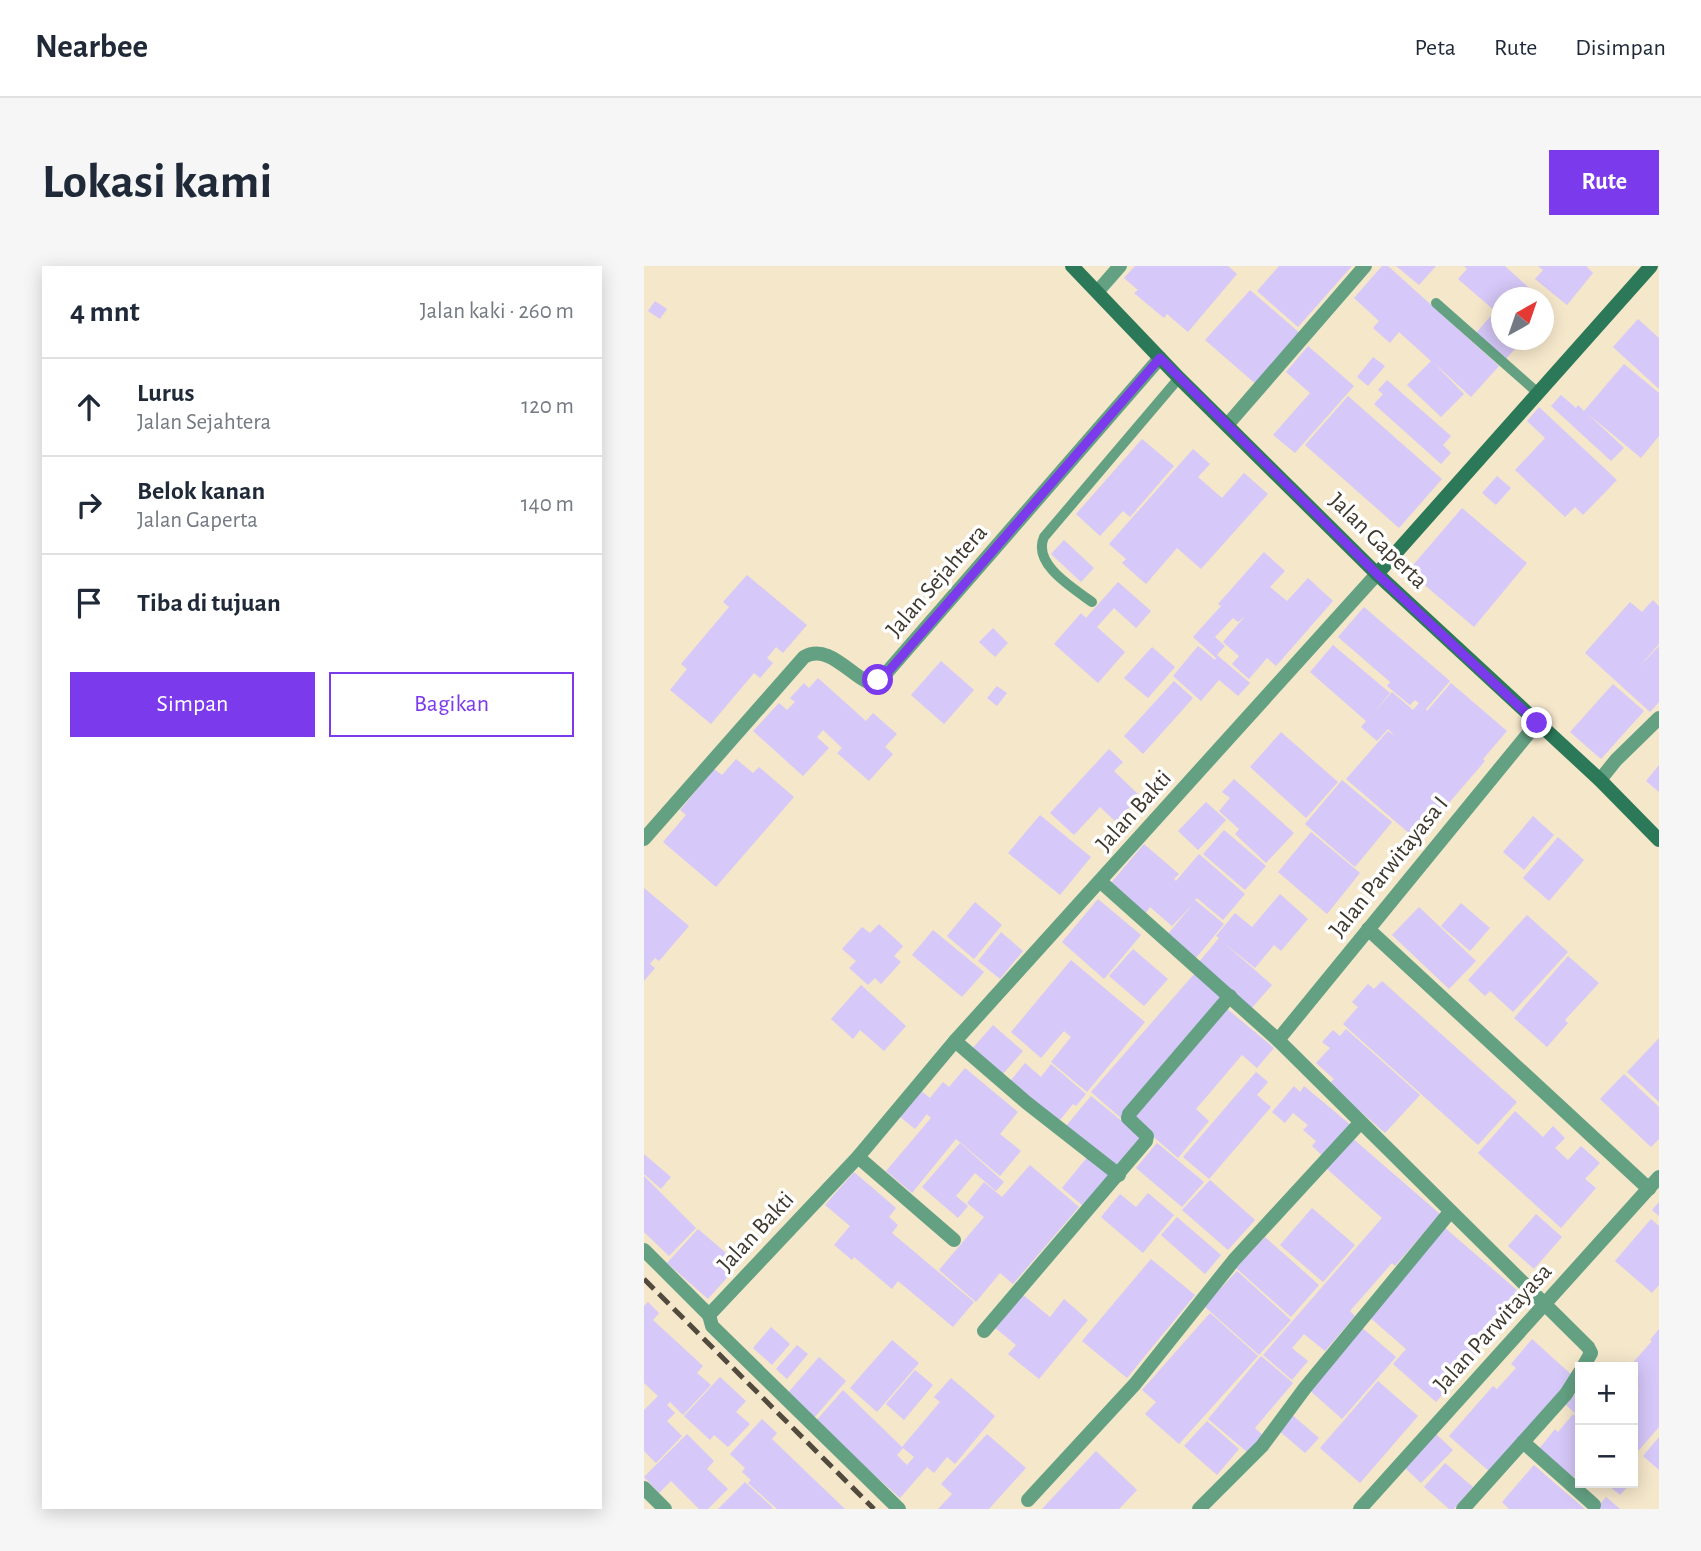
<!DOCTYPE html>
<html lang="id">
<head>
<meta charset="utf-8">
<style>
	:root { --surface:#fff; --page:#f6f6f7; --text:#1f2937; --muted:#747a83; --line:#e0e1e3; --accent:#7c3aed }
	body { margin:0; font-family:"Alegreya Sans",sans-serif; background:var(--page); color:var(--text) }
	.controls { position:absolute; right:21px; bottom:21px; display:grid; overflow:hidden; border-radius:0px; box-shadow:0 4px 18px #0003 }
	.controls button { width:63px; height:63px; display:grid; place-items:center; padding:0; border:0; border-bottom:2px solid var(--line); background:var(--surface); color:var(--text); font:35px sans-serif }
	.compass { position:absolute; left:847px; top:21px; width:63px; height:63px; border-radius:50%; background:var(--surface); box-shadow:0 4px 18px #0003; rotate:40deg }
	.stop { position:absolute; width:21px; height:21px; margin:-16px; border:5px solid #7c3aed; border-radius:50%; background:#fff }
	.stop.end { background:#7c3aed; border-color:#fff; box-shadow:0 2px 7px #0008 }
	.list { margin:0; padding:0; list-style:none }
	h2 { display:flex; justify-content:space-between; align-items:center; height:91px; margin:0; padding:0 28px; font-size:30px }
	h2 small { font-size:23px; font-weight:400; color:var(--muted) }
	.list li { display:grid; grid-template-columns:46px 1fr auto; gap:21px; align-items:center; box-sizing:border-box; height:98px; padding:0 28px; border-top:2px solid var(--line) }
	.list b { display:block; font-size:26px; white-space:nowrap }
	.list p { margin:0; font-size:23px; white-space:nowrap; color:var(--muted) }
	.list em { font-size:23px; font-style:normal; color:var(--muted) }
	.actions { display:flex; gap:14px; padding:21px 28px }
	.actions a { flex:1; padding:16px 0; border:2px solid var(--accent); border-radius:0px; text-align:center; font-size:24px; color:var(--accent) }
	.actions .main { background:var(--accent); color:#fff }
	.icon { flex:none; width:38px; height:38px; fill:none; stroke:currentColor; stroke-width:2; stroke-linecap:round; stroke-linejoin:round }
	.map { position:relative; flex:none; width:1015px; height:1243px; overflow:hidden; border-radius:0px }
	header { display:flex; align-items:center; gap:42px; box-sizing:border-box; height:98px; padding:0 35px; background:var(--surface); border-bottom:2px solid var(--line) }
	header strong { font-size:33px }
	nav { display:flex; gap:38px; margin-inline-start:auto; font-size:24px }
	.intro { display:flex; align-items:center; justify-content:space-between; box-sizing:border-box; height:168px; padding:0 42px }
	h1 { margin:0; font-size:49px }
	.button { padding:18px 32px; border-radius:0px; background:var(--accent); color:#fff; font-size:24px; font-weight:700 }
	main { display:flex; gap:42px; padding:0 42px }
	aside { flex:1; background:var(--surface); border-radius:0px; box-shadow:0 4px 18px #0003 }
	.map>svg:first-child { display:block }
	.building { fill:#d6c8f8; fill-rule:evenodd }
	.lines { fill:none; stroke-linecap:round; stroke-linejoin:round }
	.lane { stroke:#64a183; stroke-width:10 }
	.street { stroke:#64a183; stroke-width:14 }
	.secondary { stroke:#2b7958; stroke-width:14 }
	.rail { stroke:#514a3d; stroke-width:5; stroke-dasharray:14 7; stroke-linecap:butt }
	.route { stroke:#7c3aed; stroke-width:9 }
	.labels { text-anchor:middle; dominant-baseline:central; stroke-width:7; stroke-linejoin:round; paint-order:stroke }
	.street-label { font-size:24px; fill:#3e382d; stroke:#fff }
</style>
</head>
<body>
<header>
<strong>Nearbee</strong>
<nav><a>Peta</a><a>Rute</a><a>Disimpan</a></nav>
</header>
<div class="intro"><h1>Lokasi kami</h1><a class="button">Rute</a></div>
<main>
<aside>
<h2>4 mnt<small>Jalan kaki · 260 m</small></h2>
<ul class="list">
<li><svg class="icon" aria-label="ahead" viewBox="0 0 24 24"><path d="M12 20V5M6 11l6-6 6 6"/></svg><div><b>Lurus</b><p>Jalan Sejahtera</p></div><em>120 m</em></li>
<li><svg class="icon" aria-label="right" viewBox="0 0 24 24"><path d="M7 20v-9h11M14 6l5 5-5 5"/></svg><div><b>Belok kanan</b><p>Jalan Gaperta</p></div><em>140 m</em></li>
<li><svg class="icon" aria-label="arrive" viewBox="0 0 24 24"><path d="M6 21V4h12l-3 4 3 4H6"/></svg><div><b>Tiba di tujuan</b></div></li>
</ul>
<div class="actions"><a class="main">Simpan</a><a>Bagikan</a></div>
</aside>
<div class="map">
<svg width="1015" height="1243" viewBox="0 0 1015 1243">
	<rect width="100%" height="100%" fill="#f5e7ca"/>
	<g class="building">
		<polygon points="491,0 584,0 593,8 544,66 523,48 520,52 490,27 494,24 480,12"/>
		<polygon points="635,0 708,0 654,61 613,25"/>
		<polygon points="738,0 744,0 855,100 827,131 789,96 820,128 797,151 763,119 787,95 755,66 746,77 729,62 735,55 710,32"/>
		<polygon points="752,0 792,0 775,19"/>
		<polygon points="820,0 861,0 896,32 858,32 858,74 879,74 861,94 831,68 851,45 814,13 823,3"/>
		<polygon points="894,0 944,0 943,1 949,7 923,39 891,13 899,4"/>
		<polygon points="606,24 658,69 614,120 561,74"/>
		<polygon points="900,34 908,41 900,50"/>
		<polygon points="11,35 23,43 16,53 4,45"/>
		<polygon points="994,53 1015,72 1015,123 969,81"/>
		<polygon points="664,80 710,120 651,187 629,169 666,127 642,106"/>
		<polygon points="729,91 741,100 724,120 713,111"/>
		<polygon points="980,98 1015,127 1015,170 997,192 944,148 980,182 967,195 907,140 917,129 932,142 934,139 940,145"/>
		<polygon points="743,114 807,170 799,179 807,187 797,198 730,138 739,128 734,124"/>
		<polygon points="704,130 798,213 755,262 661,179"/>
		<polygon points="895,141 973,214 939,249 931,241 921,251 871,204 901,172 883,155"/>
		<polygon points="498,173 530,200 486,251 479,245 456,270 432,248"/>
		<polygon points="549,183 566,198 554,211 578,232 600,207 624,228 557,303 533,282 502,318 478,297 482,293 465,278"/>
		<polygon points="853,210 867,222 852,239 838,227"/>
		<polygon points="818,242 883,297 830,361 764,305"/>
		<polygon points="420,274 450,302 437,316 407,288"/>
		<polygon points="620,286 641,305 626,321 643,335 664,312 689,335 632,400 623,392 605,413 588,398 595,390 579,376 601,350 594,356 589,352 571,371 581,380 573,389 606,417 594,430 575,414 557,435 529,410 554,380 571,394 572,392 549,371 577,340 574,338"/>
		<polygon points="103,309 163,359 139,387 132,381 123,392 129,397 116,412 110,407 67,458 26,424 43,403 37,398 85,341 79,336"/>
		<polygon points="474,316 507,345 492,362 470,342 453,361 481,386 454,417 410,378 437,347 442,352"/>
		<polygon points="1009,334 1015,340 1015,378 994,402 1015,380 1015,436 1006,446 941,387 986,336 998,346"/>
		<polygon points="720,341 806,415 782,443 783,445 807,417 863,465 839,493 841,495 773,574 702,513 744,465 751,470 744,463 733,475 717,461 722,455 666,406 689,379 746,427 728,449 748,426 769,444 775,437 771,434 766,439 743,420 746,416 694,371"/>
		<polygon points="349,362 364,377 351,391 335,376"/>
		<polygon points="508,381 531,401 504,432 480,412"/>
		<polygon points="297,395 330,424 300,458 267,429"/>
		<polygon points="174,412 222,455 229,447 253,468 241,481 249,488 225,515 193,487 198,482 179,464 173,471 185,482 159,510 109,465 135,437 143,444 151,436 146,432 160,417 165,422"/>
		<polygon points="530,415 549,432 499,488 480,470"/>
		<polygon points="969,418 1000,445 957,493 926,466"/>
		<polygon points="353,420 363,427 353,440 343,432"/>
		<polygon points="637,466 694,516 662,552 606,501"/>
		<polygon points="465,483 479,496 470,505 496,530 472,556 456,541 430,569 406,547"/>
		<polygon points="92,493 109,507 115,501 150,531 72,621 19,576 42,549 36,544 70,503 78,509"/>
		<polygon points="1015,499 1015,526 1002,515"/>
		<polygon points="590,513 650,567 622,597 591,568 595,563 575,545 586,532 578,526"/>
		<polygon points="698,514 748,556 711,601 661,558"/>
		<polygon points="562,536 582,554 554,584 534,565"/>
		<polygon points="396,549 447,591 416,629 364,587"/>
		<polygon points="889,550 910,569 880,604 859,586"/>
		<polygon points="580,564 622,600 601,624 559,588"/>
		<polygon points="667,566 716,607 683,648 634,606"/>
		<polygon points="914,571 940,594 905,635 879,612"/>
		<polygon points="500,578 535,608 530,613 532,615 555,588 601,628 579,654 553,632 551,634 580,658 552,692 523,669 550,637 528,660 506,641 501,648 466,618"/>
		<polygon points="0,622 45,660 15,695 11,692 6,698 11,702 0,715"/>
		<polygon points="636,628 664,653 637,685 630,679 611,702 580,677 628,719 606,744 553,698 575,672 572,670 591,647 608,661"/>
		<polygon points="454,633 497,669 460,713 418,676"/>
		<polygon points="331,636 358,659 330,693 303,670"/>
		<polygon points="817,637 846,662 826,685 797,660"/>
		<polygon points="775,641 832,695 805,723 748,669"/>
		<polygon points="883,649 924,686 869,746 846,725 841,730 824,714"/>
		<polygon points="235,658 259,680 250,690 257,696 237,718 231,712 224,719 205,702 212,695 198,683 218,661 226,667"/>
		<polygon points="289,664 340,706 318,731 268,689"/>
		<polygon points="357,666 379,685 356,713 334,695"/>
		<polygon points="489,683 524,713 500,740 465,710"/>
		<polygon points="924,690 955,717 921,754 924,757 903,781 870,752"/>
		<polygon points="427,694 501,756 443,826 407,796 427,771 420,765 397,792 367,766"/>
		<polygon points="551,707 580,733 477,852 447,826"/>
		<polygon points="738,715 873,836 834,879 699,758 714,741 708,736 724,718 730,723"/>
		<polygon points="217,719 262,760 240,785 216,764 209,773 187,753"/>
		<polygon points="581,741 630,782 613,802 598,789 552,843 565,855 534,892 489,853"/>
		<polygon points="349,759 379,785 358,809 327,784"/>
		<polygon points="702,763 776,829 741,867 685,818 690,813 672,797 686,782 678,776 689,764 696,770"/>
		<polygon points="1015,772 1015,836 983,806"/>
		<polygon points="381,797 397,811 407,798 442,828 432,840 429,838 412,859 363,819"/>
		<polygon points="321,802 374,846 356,868 377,885 356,910 312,873 268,927 242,905 287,852 283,848 271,863 255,850 276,824 286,832 299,816 305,821"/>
		<polygon points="612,806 624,816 613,829 627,841 565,913 539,891"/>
		<polygon points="980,808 1015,841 1015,873 1007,881 956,833"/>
		<polygon points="650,820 656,826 660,820 709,861 682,893 668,880 672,875 659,864 664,859 649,847 641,857 628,846"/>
		<polygon points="447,830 500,873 475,903 422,860"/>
		<polygon points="871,845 899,871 909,860 921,872 911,882 924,894 937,880 956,897 941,913 952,922 917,962 834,887"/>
		<polygon points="707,871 796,948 751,1000 748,997 706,1045 711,1050 681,1085 660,1068 648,1082 664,1095 648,1114 619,1089 738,952 682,902"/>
		<polygon points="316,877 360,916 352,925 331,907 312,930 324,940 314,952 278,921"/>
		<polygon points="513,877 560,916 538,941 492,902"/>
		<polygon points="0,888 27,911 17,923 0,908"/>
		<polygon points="445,889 466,907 439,940 418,922"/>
		<polygon points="386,899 435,941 369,1018 356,1007 332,1036 295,1004 340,951 323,937 340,916 358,931"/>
		<polygon points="210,906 252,942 245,951 254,959 248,967 330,1036 309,1061 254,1015 248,1023 210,991 208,994 190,979 206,960 181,939"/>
		<polygon points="0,910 52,962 25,990 0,966"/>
		<polygon points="566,914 611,954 584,984 538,944"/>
		<polygon points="504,927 530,949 499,987 457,951 476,928 492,941"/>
		<polygon points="1015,936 1015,950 1008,944"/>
		<polygon points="668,942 711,979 679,1016 636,979"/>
		<polygon points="892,948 918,971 890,1003 864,980"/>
		<polygon points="533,951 577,989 561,1008 517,969"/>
		<polygon points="1007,953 1015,960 1015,1019 1008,1027 971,995"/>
		<polygon points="800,961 881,1031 824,1097 818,1091 804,1107 811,1114 792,1136 749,1098 762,1083 723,1049"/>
		<polygon points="54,963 95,998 64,1033 23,997"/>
		<polygon points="621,971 675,1019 647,1051 592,1002"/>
		<polygon points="507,993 551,1029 483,1112 438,1075"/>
		<polygon points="593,1005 647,1054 615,1089 560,1040"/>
		<polygon points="378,1028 406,1051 420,1033 444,1054 395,1113 364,1088 372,1079 350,1061"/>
		<polygon points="4,1036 15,1047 9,1054 59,1100 53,1107 67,1119 39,1149 26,1136 23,1139 31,1147 23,1155 38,1170 12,1197 0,1185 0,1144 14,1130 0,1117 0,1040"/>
		<polygon points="566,1047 614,1090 535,1178 501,1148 512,1136 498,1124"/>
		<polygon points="716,1060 752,1091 698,1153 662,1121"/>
		<polygon points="127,1061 146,1078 128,1099 109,1082"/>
		<polygon points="1015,1063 1015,1161 989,1191 989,1131 995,1124 989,1119 989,1101 985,1101 1008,1075 1006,1074"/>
		<polygon points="888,1073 930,1111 846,1206 805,1170 849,1120 853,1123 872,1102 867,1098"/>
		<polygon points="248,1074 275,1097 233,1146 206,1122"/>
		<polygon points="153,1079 164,1088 143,1113 132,1103"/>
		<polygon points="617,1090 649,1117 611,1162 622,1172 608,1190 564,1153"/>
		<polygon points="175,1091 202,1115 169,1153 142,1129"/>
		<polygon points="271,1104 289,1119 260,1154 242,1138"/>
		<polygon points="76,1111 102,1135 92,1146 106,1158 84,1181 70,1169 66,1174 40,1150"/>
		<path d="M 307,1112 L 351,1150 L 311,1198 L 303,1191 L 290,1207 L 283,1201 L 256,1232 L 171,1156 L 199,1124 L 258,1181 L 296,1136 L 290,1131 ZM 259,1182 L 270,1191 L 263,1199 L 253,1189 Z"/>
		<polygon points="734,1115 774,1150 716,1217 676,1182"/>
		<polygon points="936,1122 936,1152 922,1139"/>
		<polygon points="646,1147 675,1172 661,1187 633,1163"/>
		<polygon points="929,1148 936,1154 936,1204 930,1212 895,1183 911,1163 914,1166"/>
		<polygon points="118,1153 133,1167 128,1173 201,1243 133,1243 104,1217 107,1214 98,1206 101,1202 86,1188"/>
		<polygon points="563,1155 595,1183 573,1209 540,1180"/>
		<polygon points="43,1168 70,1195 63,1203 84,1223 64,1243 55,1243 27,1215 15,1227 0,1211"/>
		<polygon points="343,1168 382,1202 345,1243 294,1243 308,1228 297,1218"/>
		<polygon points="792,1168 809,1184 777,1217 760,1201"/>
		<polygon points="1015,1171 1015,1204 999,1190"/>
		<polygon points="452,1185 493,1224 475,1243 398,1243"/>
		<polygon points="801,1197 829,1221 810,1243 805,1243 780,1221"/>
		<polygon points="890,1199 921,1226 941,1243 865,1243 858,1236"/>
		<polygon points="101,1216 127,1240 129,1243 74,1243"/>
		<polygon points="968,1217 987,1217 976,1229 965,1220"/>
		<polygon points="962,1231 976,1243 952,1243"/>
	</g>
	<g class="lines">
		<g class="lane">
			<polyline points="792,37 894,127"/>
			<path d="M 448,336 C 429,322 388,298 400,271 L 535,112"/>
		</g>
		<g class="street">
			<polyline points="454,25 476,0"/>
			<polyline points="584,158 721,0"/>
			<polyline points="956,514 972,494 1015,452"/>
			<path d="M 0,573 L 160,391 C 183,378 203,405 222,415 L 238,412 L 516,92"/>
			<polyline points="457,616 634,774 944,1081 947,1087 939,1101"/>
			<polyline points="724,663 1005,923"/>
			<polyline points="634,774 893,457"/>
			<polyline points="311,775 383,837 475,909"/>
			<polyline points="214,891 310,974"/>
			<polyline points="0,984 65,1049"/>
			<polyline points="65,1049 214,891 311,775 733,308"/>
			<polyline points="65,1049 68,1060 255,1243"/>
			<polyline points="340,1065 502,875 503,870 484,852 485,848 586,730"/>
			<polyline points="879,1176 950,1239"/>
			<polyline points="0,1222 21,1243"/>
			<polyline points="384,1234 491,1118 590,994 716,857"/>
			<polyline points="555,1243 618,1180 661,1122 806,946"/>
			<polyline points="716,1243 1015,911"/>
			<polyline points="819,1243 922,1128 936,1106"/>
		</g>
		<g class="secondary">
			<polyline points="428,0 535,112 733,308 956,514 1015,574"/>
			<polyline points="733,308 1007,0"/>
		</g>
		<polyline class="rail" points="0,1013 230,1243"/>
	</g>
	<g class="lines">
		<polyline class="route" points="234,414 243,407 516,92 733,308 893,457"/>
	</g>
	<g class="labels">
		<g class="street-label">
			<text transform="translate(734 275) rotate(44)">Jalan Gaperta</text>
			<text transform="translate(293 315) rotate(-49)">Jalan Sejahtera</text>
			<text transform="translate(490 545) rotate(-48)">Jalan Bakti</text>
			<text transform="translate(745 601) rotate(-51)">Jalan Parwitayasa I</text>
			<text transform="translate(112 966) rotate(-47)">Jalan Bakti</text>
			<text transform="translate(849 1062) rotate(-48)">Jalan Parwitayasa</text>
		</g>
	</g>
</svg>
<div class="controls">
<button>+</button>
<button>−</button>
</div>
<svg class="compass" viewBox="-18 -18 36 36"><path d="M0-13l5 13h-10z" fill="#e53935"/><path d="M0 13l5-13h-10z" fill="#747a83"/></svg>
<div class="stop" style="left:234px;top:414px"></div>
<div class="stop end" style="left:893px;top:457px"></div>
</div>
</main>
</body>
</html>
